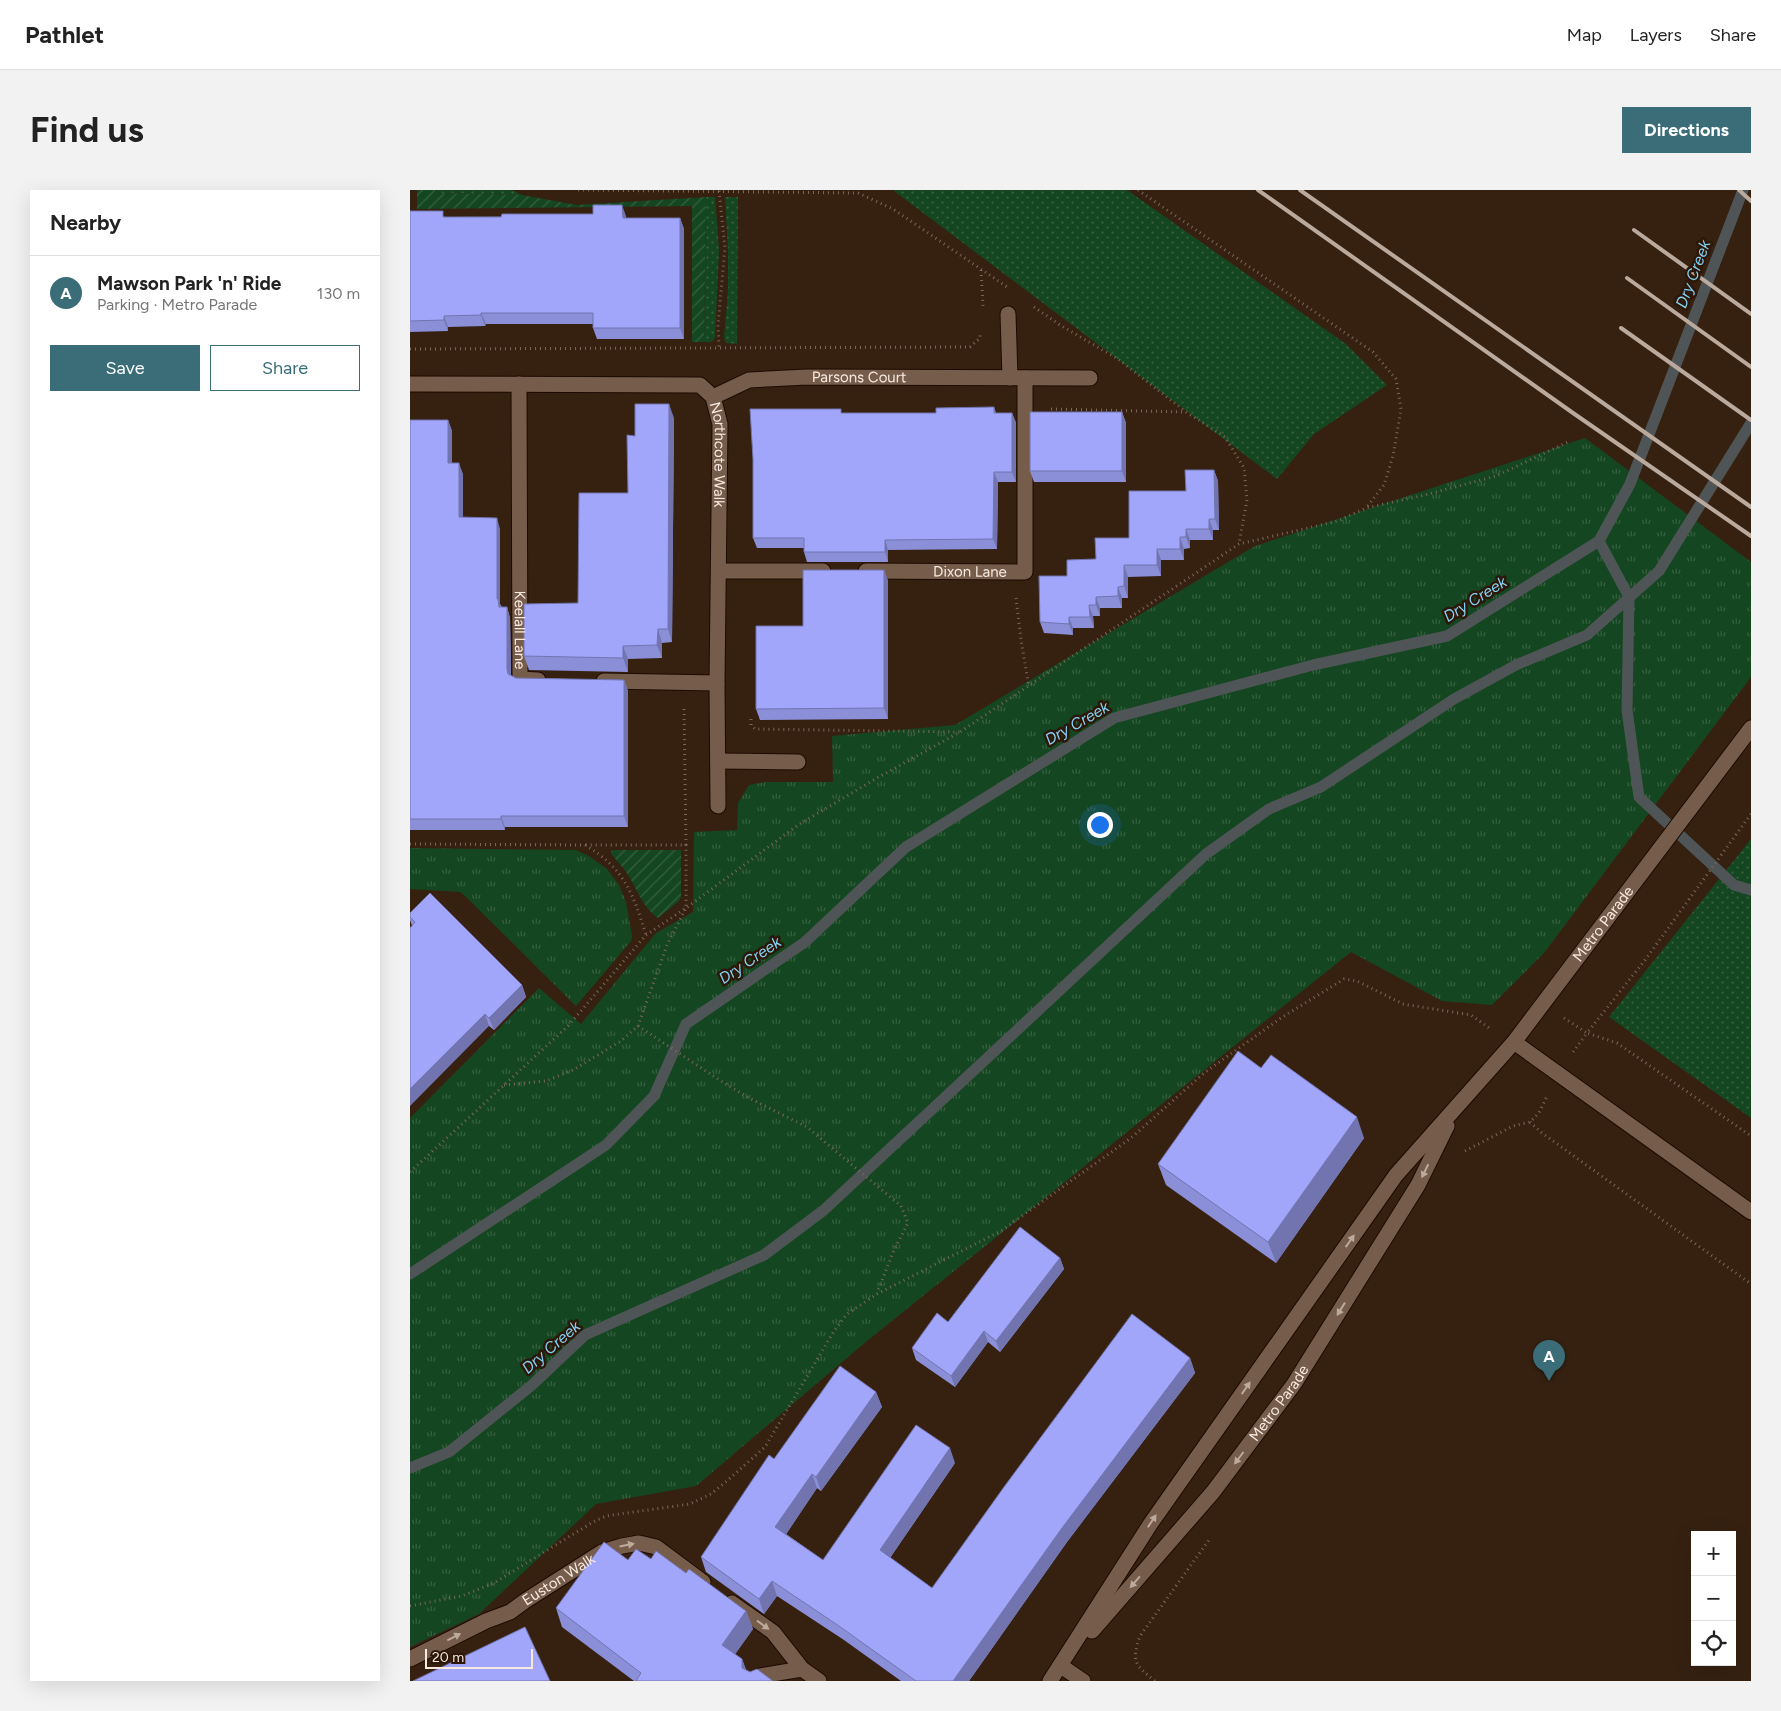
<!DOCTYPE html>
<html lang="en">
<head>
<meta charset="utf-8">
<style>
	:root { --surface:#fff; --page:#f2f2f2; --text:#222; --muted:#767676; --line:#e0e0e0; --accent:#3a6d78 }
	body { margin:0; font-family:Figtree,sans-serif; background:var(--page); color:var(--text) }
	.controls { position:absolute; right:15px; bottom:15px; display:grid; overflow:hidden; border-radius:0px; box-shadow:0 5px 20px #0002 }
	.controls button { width:45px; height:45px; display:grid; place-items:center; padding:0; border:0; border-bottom:1px solid var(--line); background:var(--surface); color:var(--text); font:25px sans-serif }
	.scale { position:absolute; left:15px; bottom:12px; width:108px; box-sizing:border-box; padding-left:5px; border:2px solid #f8e9df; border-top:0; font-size:14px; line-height:18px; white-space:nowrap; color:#f8e9df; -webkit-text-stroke:4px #2c1708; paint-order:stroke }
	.you { position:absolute; left:689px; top:634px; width:18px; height:18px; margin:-12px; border:4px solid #fff; border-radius:50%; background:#1a73e8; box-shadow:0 0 0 8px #1a73e833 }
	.badge { display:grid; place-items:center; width:32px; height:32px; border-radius:50%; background:var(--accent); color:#fff; font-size:16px; font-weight:700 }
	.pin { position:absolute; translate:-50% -41px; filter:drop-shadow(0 1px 2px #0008) }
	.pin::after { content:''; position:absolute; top:26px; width:18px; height:15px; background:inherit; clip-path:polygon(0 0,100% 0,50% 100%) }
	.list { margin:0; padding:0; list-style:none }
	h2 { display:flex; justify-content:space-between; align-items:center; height:65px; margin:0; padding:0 20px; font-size:21px }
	h2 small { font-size:16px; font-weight:400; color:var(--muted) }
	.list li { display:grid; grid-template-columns:32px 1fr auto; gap:15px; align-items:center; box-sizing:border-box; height:75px; padding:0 20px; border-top:1px solid var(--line) }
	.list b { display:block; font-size:19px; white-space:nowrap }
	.list p { margin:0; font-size:16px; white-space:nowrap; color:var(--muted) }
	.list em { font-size:16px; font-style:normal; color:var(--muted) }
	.actions { display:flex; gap:10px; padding:15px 20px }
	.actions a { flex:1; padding:11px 0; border:1px solid var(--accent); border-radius:0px; text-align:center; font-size:18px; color:var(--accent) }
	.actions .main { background:var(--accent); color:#fff }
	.icon { flex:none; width:28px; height:28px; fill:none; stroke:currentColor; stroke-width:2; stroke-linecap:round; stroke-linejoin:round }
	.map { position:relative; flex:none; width:1341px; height:1491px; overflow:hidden; border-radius:0px }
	header { display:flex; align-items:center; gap:30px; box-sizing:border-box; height:70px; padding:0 25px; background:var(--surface); border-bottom:1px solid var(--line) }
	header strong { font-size:24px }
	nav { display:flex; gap:28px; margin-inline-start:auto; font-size:18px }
	.intro { display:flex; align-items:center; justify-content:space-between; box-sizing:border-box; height:120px; padding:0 30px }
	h1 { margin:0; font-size:35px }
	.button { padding:12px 22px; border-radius:0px; background:var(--accent); color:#fff; font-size:18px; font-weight:700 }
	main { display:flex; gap:30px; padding:0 30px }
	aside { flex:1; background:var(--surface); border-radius:0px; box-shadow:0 5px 20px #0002 }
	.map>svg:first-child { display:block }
	.grass { fill:url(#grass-dots) }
	.park { fill:url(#park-tufts) }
	.garden { fill:url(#garden-furrows) }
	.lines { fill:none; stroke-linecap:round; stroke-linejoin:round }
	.stream { stroke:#4f5556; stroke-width:11 }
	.service-casing { stroke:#1d0a00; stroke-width:17 }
	.minor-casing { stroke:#1d0a00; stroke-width:17 }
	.path { stroke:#7a675a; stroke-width:3; stroke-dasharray:1 4; stroke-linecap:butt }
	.service { stroke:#765d4b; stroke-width:15 }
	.minor { stroke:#765d4b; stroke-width:15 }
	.rail { stroke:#baaa9e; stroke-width:4 }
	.wall { fill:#8b8fd7 }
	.shaded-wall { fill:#7174af }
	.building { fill:#a2a6fa; stroke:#7174af }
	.oneway { fill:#beaa9c }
	.labels { text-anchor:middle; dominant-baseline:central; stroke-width:5; stroke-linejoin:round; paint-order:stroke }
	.street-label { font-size:15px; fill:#f8e9df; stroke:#2c1708 }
	.water-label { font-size:16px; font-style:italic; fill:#83d1f3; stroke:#2c1708 }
</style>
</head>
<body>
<header>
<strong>Pathlet</strong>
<nav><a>Map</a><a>Layers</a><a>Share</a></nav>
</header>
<div class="intro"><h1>Find us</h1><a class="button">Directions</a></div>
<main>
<aside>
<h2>Nearby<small></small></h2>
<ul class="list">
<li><span class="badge">A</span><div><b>Mawson Park 'n' Ride</b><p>Parking · Metro Parade</p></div><em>130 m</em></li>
</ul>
<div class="actions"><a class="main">Save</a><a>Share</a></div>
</aside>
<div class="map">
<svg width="1341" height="1491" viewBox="0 0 1341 1491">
	<defs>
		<pattern id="grass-dots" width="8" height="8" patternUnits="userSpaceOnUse" patternTransform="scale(1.25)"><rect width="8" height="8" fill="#144621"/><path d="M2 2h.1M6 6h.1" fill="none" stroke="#376141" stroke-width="1.8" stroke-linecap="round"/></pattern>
		<pattern id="park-tufts" width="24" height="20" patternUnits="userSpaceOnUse" patternTransform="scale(1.25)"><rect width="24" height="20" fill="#144621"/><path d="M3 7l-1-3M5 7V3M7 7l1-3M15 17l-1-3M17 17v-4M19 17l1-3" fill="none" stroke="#376141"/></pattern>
		<pattern id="garden-furrows" width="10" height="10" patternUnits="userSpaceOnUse" patternTransform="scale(1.25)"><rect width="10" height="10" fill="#144621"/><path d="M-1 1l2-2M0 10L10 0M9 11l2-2" fill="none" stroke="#376141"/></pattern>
	</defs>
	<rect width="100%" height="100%" fill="#362111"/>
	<g class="grass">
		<polygon points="25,0 102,0 112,5 26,3"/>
		<polygon points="485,0 717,0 936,154 977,195 904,244 867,289 484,1"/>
		<polygon points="296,7 305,7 309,61 305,148 301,152 294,152"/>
		<polygon points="315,7 328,7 327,154 316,153 314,148 318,101 318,60"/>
		<polygon points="1341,649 1341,928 1199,827"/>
	</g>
	<g class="park">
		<polygon points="1175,248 1341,372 1341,487 1134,763 1082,815 1032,811 941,762 457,1151 286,1296 186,1314 69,1424 0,1457 0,928 129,798 171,834 246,743 283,722 284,642 327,640 328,613 339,595 356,592 423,592 422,546 545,535 845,356"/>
		<polygon points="0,658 166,660 179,666 197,679 209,695 216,712 222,746 221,751 166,816 54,705 50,702 0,699"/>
	</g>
	<g class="garden">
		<polygon points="7,0 25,0 26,3 112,5 167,15 296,7 294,152 282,152 282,16 7,19"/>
		<path d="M 205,660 L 271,660 L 271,707 L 269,711 L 248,728 C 231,716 228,699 216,682 C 212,676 206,670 201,664 L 201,661 Z"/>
	</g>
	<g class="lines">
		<g class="stream">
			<polyline points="1189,351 1219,407 1217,520 1229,607 1324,695 1341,700"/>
			<polyline points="0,1084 196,955 244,906 276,834 395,752 496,657 704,528 903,475 1037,446 1189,351 1220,294 1333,0"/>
			<polyline points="0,1278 39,1262 122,1195 175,1145 354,1065 414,1020 796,664 859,619 911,597 1044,509 1106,475 1177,445 1249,381 1341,233"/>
		</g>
		<g class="service-casing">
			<g id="service">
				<polyline points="309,381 413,381"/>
				<path id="s1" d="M 456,381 L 615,382 L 615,188"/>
				<polyline points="1104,852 1341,1022"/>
			</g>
		</g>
		<g class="minor-casing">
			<g id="minor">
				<polyline points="598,124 600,188"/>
				<path id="s2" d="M 0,194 L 290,195 L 303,207 L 310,234 L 307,493 L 308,616"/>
				<path id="s3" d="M 109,194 L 110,489 L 128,490"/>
				<path id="s4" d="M 303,207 L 339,190 L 397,187 L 680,188"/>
				<polyline points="194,491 307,493"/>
				<polyline points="308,571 388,572"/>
				<polyline points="322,1413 363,1442 392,1479 409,1491"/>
				<path id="s5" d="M 682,1441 L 803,1302 L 884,1194 L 1008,995 L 1037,936"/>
				<path id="s6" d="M 0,1469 L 76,1431 L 100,1422 L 115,1411 L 192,1362 L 212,1356 L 229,1353 L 246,1357 L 293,1392"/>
				<polyline points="651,1476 673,1491"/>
				<polyline points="347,1491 350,1486 392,1479"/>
				<path id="s7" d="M 640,1491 L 741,1333 L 986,985 L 1104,852 L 1341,538"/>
			</g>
		</g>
		<g class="path">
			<polyline points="168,0 448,3 483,19 597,97"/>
			<polyline points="728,0 963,162 986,189 991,219 983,266 974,295 956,318"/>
			<polyline points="309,1 315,58 308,135 309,158"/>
			<polyline points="571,80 573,116"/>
			<polyline points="624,117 650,135 708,169 776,222 815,247 834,278 837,310 829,354"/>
			<polyline points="0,159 560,157 570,148 570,144"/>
			<polyline points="641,219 775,222"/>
			<polyline points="606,408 611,450 619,497"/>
			<polyline points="274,519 276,655"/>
			<polyline points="341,529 341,535 345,539 550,542"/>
			<polyline points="1341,624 1235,770 1177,843 1207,853 1341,946"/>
			<path d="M 0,654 L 175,655 C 214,678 223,703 236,745"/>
			<polyline points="1154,828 1177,843 1163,862"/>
			<polyline points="228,836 314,893 341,909 397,937 491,1016 498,1033 484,1060 467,1103"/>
			<polyline points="94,895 136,891 163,880 211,851 228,836 257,755 276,718 276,655 175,655"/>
			<polyline points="1120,932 1132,943 1341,1094"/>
			<polyline points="1055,961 1103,936 1120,932 1129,923 1137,906"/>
			<polyline points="0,982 158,836 236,745 276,718 388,635 467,588 550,542 829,354 928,331 956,318 1015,305 1086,286 1160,251"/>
			<polyline points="0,1416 52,1406 84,1393 183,1332 196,1326 280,1314 301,1304 318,1290 355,1257 424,1141 437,1124 467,1104 591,1041 721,948 794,883 871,828 934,789 947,791 993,814 1061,825 1082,840"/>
			<path d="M 745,1491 C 725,1475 721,1472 730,1446 L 799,1350"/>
		</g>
		<use href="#service" class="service"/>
		<use href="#minor" class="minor"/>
		<g class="rail">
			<polyline points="848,0 1163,223 1341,346"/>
			<polyline points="890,0 1341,317"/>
			<polyline points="1329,0 1341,11"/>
			<polyline points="1224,40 1341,124"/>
			<polyline points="1217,88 1341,177"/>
			<polyline points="1211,138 1341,230"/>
		</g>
	</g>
	<g class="wall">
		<polygon points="0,21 36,27 216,26 216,28 270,28 274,39 274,149 187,149 183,138 183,134 76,134 75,136 38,137 38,141 0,142"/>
		<polygon points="584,217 586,223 602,223 606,233 606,292 588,292 587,359 478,360 478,372 397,372 394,362 394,358 347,358 343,348 433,223 526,223"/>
		<polygon points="712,222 716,233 716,292 624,292 620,281"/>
		<polygon points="264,228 262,452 252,453 252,468 218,469 218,482 119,480 114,466 168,413 218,303 225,246"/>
		<polygon points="0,230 38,230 42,241 42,273 53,284 53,327 90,339 90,414 92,417 97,417 100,428 101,485 106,488 214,490 218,501 218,637 95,637 95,640 0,640"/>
		<polygon points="804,280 808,291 809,340 803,340 803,350 780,350 780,358 774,359 774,370 751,370 751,386 718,387 718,408 712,408 712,418 690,418 690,426 683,426 684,438 663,438 663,445 634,443 630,432 657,386 719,348 776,301"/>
		<polygon points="474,380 478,391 478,529 350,530 346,519 393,436"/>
		<polygon points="0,723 112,795 116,807 84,840 79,836 2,736 0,730"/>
		<polygon points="851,878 954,948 866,1073 756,995 748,974"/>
		<polygon points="650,1068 654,1079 590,1162 578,1152 545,1197 506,1170 502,1158 538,1132"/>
		<polygon points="780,1168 785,1183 657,1352 559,1491 491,1491 434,1450 367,1406 354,1424 296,1382 291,1367 466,1202 472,1217 411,1301 407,1298 376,1344 413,1370 545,1273 480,1368 522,1398"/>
		<polygon points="241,1369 276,1383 336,1421 343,1439 325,1464 332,1469 336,1480 340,1482 363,1491 224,1491 152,1437 146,1418 218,1370"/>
	</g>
	<g class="shaded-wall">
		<polygon points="212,15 216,26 217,39 213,28"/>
		<polygon points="270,28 274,39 274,149 270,138"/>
		<polygon points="71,123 76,134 75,136 71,125"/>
		<polygon points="34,126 38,137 38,141 34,130"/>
		<polygon points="259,214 264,228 262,452 258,439"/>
		<polygon points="712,222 716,233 716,292 712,281"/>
		<polygon points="602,223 606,233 606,292 602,282"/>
		<polygon points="38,230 42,241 42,283 38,273"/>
		<polygon points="49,273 53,284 53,338 49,327"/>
		<polygon points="804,280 808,291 809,340 805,329"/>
		<polygon points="584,282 588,292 587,359 583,349"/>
		<polygon points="87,328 90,339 90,414 92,419 89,417 87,409"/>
		<polygon points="799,329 803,340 803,350 799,339"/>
		<polygon points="776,339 780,350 780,358 776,347"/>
		<polygon points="770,347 774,359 774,370 770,359"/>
		<polygon points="475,350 478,360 478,372 475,362"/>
		<polygon points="747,359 751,370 751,386 747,375"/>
		<polygon points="714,375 718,387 718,408 714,396"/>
		<polygon points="474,380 478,391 478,529 474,518"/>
		<polygon points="708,397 712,408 712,418 708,406"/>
		<polygon points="686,407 690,418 690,426 686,415"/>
		<polygon points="679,415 683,426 684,438 680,427"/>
		<polygon points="97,417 100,428 101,489 97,479"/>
		<polygon points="659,427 663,438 663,445 659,434"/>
		<polygon points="248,439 252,453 252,468 247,455"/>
		<polygon points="213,456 218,469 218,482 213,468"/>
		<polygon points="214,490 218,501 218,637 214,626"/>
		<polygon points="91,626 95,637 95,640 91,629"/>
		<polygon points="112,795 116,807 84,840 79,828"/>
		<polygon points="75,824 79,836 0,916 0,899"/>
		<polygon points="947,927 954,948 866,1073 858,1052"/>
		<polygon points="650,1068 654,1079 590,1162 586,1151"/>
		<polygon points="574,1141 578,1152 545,1197 541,1186"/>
		<polygon points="780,1168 785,1183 657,1352 559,1491 543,1491 652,1338"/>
		<polygon points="466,1202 472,1217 411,1301 406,1287"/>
		<polygon points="540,1258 545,1273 475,1375 470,1360"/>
		<polygon points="402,1284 407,1298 371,1352 365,1337"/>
		<polygon points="362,1391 367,1406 354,1424 349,1409"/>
		<polygon points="336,1421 343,1439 319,1473 312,1455"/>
		<polygon points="332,1469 339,1487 332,1478"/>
	</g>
	<g class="building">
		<polygon points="183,15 212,15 213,28 270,28 270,138 183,138 183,123 71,123 71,125 34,126 34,130 0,131 0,21 33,21 33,27 91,27 92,24 183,24"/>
		<polygon points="225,214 259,214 258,439 248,439 247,455 213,456 213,468 114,466 114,414 168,413 169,303 218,303 217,245 225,246"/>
		<polygon points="584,217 584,223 602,223 602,282 584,282 583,349 475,350 475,362 394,362 394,348 343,348 343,269 340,219 431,219 431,223 526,223 526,218"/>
		<rect x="620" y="222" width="92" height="59"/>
		<polygon points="0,230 38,230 38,273 49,273 49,327 87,328 87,409 88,409 89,417 97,417 97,479 98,484 106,488 214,490 214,626 91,626 91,629 0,629"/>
		<polygon points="775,280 804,280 805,329 799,329 799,339 776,339 776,347 770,347 770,359 747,359 747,375 714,375 714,396 708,397 708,406 686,407 686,415 679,415 680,427 659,427 659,434 630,432 629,386 657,386 657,370 686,369 685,348 719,348 719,301 776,301"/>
		<polygon points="393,380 474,380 474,518 346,519 346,436 393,436"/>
		<polygon points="20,703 112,795 79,828 75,824 0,899 0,738 5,732 0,727 0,723"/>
		<polygon points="828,861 851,878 861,865 947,927 858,1052 748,974"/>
		<polygon points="610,1037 650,1068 586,1151 574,1141 541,1186 502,1158 527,1123 538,1132"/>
		<polygon points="722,1124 780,1168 652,1338 543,1491 506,1491 429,1436 362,1391 349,1409 291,1367 359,1265 364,1269 430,1176 466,1202 406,1287 402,1284 365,1337 413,1370 506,1235 540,1258 470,1360 522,1398 594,1297"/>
		<polygon points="194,1352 218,1370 226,1359 241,1369 246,1361 276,1383 279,1379 336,1421 312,1455 332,1469 332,1478 340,1482 347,1479 363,1491 226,1491 231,1483 146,1418"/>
		<polygon points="115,1437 140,1491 3,1491"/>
	</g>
	<defs><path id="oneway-solid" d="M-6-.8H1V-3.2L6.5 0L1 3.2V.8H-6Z" transform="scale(1.25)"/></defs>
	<g class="oneway">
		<use href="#oneway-solid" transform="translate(1015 981) rotate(116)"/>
		<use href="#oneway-solid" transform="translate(940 1051) rotate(-55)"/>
		<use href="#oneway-solid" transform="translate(931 1119) rotate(122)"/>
		<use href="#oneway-solid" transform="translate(836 1198) rotate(-55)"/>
		<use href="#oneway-solid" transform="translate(829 1268) rotate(127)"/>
		<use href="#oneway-solid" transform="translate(742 1331) rotate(-56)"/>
		<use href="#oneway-solid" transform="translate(217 1355) rotate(-11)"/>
		<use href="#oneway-solid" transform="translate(725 1392) rotate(131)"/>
		<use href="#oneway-solid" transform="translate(353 1435) rotate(36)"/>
		<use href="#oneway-solid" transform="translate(44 1447) rotate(-27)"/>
	</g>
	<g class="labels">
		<g class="street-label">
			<text stroke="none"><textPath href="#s4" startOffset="150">Parsons Court</textPath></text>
			<text stroke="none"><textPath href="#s2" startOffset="366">Northcote Walk</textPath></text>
			<text stroke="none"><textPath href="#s1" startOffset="104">Dixon Lane</textPath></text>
			<text stroke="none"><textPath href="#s3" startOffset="246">Keelall Lane</textPath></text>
			<text stroke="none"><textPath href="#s7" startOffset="939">Metro Parade</textPath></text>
			<text stroke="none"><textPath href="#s5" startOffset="295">Metro Parade</textPath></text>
			<text stroke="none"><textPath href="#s6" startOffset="169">Euston Walk</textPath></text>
		</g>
		<g class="water-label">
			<text transform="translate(1283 84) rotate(-69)">Dry Creek</text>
			<text transform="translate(1065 409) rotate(-32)">Dry Creek</text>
			<text transform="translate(667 533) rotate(-30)">Dry Creek</text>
			<text transform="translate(340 770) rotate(-34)">Dry Creek</text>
			<text transform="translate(141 1157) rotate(-41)">Dry Creek</text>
		</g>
	</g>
</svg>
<div class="controls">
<button>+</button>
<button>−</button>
<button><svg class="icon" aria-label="locate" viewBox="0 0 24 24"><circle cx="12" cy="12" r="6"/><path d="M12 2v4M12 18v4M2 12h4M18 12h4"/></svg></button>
</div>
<div class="scale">20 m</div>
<div class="you"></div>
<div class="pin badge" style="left:1139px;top:1191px">A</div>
</div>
</main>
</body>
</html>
